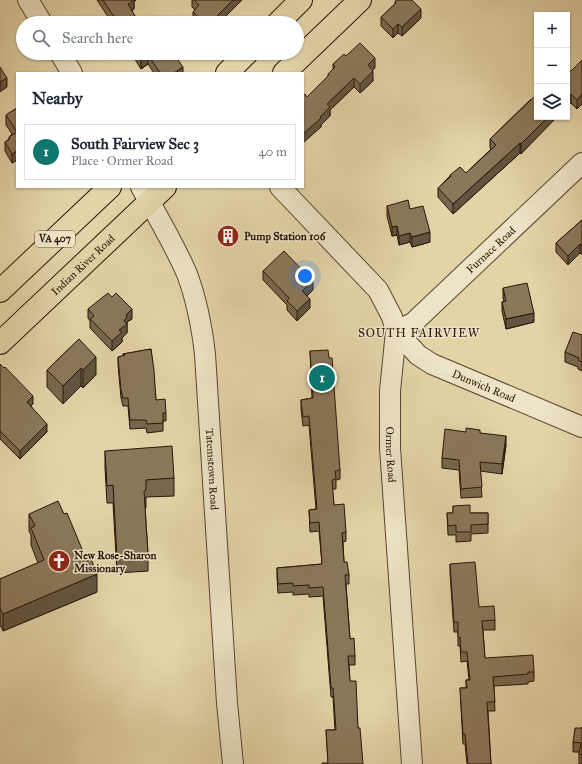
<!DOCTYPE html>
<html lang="en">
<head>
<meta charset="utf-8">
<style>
	:root { --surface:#fff; --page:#f6f6f7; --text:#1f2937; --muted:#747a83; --line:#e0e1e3; --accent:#0f766e }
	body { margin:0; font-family:"IM FELL Great Primer",serif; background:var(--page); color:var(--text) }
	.controls { position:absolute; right:12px; top:12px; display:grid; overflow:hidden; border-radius:0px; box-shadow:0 1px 3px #0004 }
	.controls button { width:36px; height:36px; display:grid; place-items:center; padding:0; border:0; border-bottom:1px solid var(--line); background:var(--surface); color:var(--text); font:20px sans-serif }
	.you { position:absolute; left:305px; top:276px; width:14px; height:14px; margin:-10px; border:3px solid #fff; border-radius:50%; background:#1a73e8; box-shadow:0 0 0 6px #1a73e833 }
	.badge { display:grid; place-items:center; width:26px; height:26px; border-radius:50%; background:var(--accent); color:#fff; font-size:13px; font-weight:700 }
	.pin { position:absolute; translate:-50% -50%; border:2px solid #fff; box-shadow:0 1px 4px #0006 }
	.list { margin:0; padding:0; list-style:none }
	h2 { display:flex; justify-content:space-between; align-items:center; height:52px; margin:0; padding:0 16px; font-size:17px }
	h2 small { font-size:13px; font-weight:400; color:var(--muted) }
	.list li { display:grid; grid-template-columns:26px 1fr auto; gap:12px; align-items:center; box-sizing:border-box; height:56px; margin:0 8px 8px; padding:0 8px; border:1px solid var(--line); border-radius:0px }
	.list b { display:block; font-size:15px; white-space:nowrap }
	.list p { margin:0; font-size:13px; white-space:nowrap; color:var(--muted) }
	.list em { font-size:13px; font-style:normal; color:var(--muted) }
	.icon { flex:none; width:22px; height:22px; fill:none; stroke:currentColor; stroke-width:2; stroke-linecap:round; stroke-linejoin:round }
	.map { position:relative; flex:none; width:582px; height:764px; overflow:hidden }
	.search { position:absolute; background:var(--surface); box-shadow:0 1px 3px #0004; left:16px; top:16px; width:288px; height:44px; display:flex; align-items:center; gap:10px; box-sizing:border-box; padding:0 14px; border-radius:22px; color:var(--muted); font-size:15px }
	.panel { position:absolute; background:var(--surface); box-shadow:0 1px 3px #0004; left:16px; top:72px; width:288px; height:116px; border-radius:0px }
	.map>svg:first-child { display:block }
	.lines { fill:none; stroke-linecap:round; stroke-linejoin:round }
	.minor-casing { stroke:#58442f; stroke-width:22 }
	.major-casing { stroke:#291407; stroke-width:24 }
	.minor { stroke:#ede3c6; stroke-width:20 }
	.major { stroke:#e3d4a8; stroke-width:22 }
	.wall { fill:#77674e; stroke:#291407 }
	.shaded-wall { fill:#615440; stroke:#291407 }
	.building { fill:#8a785b; stroke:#291407 }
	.labels { text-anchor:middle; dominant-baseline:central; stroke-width:3; stroke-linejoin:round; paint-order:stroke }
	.shield { fill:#ede3c6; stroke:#645240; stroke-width:1 }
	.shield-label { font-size:10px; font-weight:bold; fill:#291407 }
	.poi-label { font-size:11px; font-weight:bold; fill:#291407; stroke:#ede3c6; text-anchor:start }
	.street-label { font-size:11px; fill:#291407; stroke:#ede3c6 }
	.neighbourhood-label { font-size:12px; letter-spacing:1px; fill:#291407; stroke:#ede3c6 }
</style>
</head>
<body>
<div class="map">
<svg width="582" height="764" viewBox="0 0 582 764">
	<rect width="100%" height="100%" fill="#e3d4a8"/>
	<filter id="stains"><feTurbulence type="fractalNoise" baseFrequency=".005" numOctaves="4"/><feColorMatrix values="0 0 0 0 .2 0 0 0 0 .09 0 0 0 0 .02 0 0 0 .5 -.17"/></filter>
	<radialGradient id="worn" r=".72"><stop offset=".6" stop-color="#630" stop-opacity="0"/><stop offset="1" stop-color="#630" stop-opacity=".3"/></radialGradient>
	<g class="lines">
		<g class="minor-casing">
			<g id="minor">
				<polyline points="28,0 42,23"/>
				<polyline points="60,53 72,73"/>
				<path id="s1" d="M 582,163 L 413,323 L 396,331 L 418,355 L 432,364 L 582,427"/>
				<path id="s2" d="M 141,187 C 157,215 174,244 187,274 C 196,298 202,328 205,354 L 227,703 L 233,764"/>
				<path id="s3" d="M 280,187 L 378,290 L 392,317 L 396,331 L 390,391 L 390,448 L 412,764"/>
			</g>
		</g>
		<g class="major-casing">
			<g id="major">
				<polyline points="278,23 301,0"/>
				<polyline points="227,73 247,53"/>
				<polyline points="284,73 360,0"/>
				<polyline points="0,291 110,187"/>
				<path id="s4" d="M 0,343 L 165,187"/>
			</g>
		</g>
		<use href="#minor" class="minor"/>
		<use href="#major" class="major"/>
	</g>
	<g class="wall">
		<polygon points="97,0 136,0 134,1 134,9 132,11 139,23 112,23"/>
		<polygon points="192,0 242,0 219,23 195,23 193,21 193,12 195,10 192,7"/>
		<polygon points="395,2 421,18 402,36 398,33 393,38 381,26 381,17 395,4"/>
		<polygon points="131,53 173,53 183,73 154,73 148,64 141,69"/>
		<polygon points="346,56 375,68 372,70 373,81 360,93 354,87 330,110 330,116 321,125 321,127 307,97 328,77 328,74 333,69 333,64"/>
		<polygon points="582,60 577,109 571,103 567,107 567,67 571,71"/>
		<polygon points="531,99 521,154 520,153 453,214 438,197 438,188 450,176 450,175 466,173 491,149 490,148 490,139"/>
		<polygon points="17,108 17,160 12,163 5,151 5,142 9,139 9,137 12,134 6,125 6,115"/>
		<polygon points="387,206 410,209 430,242 412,247 410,242 399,245 397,235 392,236 387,216"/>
		<polygon points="582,220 582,255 580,253 568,265 556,252 556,243"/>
		<polygon points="263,271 313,290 307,296 310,308 297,321 287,310 287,305 263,280"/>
		<polygon points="503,288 534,322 506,329 502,311 502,302 504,301 503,298"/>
		<polygon points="88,309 132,319 127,322 127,333 122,338 122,342 112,351 90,328 90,321 88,318"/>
		<polygon points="582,335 582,371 578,369 578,367 565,362 565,352"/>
		<polygon points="79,339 96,375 83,388 81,386 63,404 47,387 47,370"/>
		<polygon points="151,349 156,400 166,413 166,421 163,421 163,431 147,433 146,428 130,429 128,406 123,406 121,398 118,365 118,357 123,356 123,354"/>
		<polygon points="310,351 340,470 340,479 336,480 336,489 332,489 334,505 346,532 346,541 343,542 344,562 349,575 349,584 346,584 350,639 355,656 355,665 349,665 350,681 358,728 328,763 326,730 335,730 333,697 331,697 323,596 309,597 309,594 293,595 293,592 278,593 277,577 277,568 322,564 319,531 310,532 309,510 316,509 309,425 303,426 301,409 301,400 312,398"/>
		<polygon points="0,364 33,404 31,406 47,432 20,459 0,439"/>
		<polygon points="466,432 480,433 506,445 502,474 480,471 482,497 461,498 459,470 442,468 442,458"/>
		<polygon points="105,451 174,478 174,496 146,497 146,508 145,508 148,554 148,571 117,573 113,503 107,503 105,468"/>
		<polygon points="453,506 470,513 488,513 488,533 471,534 471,541 456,542 456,535 448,535 447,513 453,513"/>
		<polygon points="29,514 97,592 3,631 0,625 0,579 38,563 31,545 31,535 29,531"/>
		<polygon points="450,564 479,607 495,620 495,630 483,630 485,658 534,672 534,681 528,682 528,684 494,686 495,711 488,711 491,764 467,764 465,744 463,744 460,688 466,688 466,680 469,680 467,661 461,662 460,646 458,646 458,632 454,632 450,573"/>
		<polygon points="582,727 582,764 579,764 579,752 573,752 573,742 582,728"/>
	</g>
	<g class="shaded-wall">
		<polygon points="130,0 136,0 134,1 134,9 128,13 128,4"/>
		<polygon points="233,0 242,0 219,23 213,23 213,20"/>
		<polygon points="421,9 421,18 402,36 402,27"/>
		<polygon points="212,18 212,23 207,23"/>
		<polygon points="398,24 398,33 393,38 393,29"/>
		<polygon points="148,55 148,64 141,69 141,60"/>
		<polygon points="375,58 375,68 368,75 368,65"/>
		<polygon points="183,67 183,73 174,73"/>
		<polygon points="373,71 373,81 360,93 360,84"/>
		<polygon points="7,78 7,87 0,92 0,82"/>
		<polygon points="354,78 354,87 330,110 330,116 321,125 321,127 303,143 303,134 320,117 327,104"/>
		<polygon points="571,94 571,103 567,107 567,98"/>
		<polygon points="582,94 582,104 577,109 577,100"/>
		<polygon points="548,117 557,117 521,154 521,144"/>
		<polygon points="520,143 520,153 453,214 453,204"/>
		<polygon points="17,151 17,160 12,163 12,154"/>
		<polygon points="397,226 397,235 392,236 392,227"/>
		<polygon points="430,232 430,242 412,247 412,237"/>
		<polygon points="410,233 410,242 399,245 399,236"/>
		<polygon points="580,244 580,253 568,265 568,256"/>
		<polygon points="313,281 313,290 302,300 302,291"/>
		<polygon points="310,299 310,308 297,321 297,311"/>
		<polygon points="132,309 132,319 127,322 127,333 122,338 122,342 112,351 112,341 119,330 126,315"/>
		<polygon points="534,313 534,322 506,329 506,319"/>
		<polygon points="96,357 96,375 83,388 83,370"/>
		<polygon points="81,368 81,386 63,404 63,386"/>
		<polygon points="33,396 33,404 27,410 27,402"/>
		<polygon points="47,424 47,432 20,459 20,451"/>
		<polygon points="506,436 506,445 502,474 502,464"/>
		<polygon points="97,574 97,592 3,631 3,614"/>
	</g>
	<g class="building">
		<polygon points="103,0 134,0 128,4 139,23 118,23"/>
		<polygon points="194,0 233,0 213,20 212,18 207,23 204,23 193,12 199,5"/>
		<polygon points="396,0 412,0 421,9 402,27 398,24 393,29 381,17 396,3 395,2"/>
		<polygon points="360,43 375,58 368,65 373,71 360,84 354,78 327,104 330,107 320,117 321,118 303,134 303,96 305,94 307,97 329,75 328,74 335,67 333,64 344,54 346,56"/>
		<polygon points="137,53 173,53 183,67 174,73 160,73 148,55 141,60"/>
		<polygon points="582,60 582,94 577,100 571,94 567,98 567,67 571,71"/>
		<polygon points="0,67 7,78 0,82"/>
		<polygon points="537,94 537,117 548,117 521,144 520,143 453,204 438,188 451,176 450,175 460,167 466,173 496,145 490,139"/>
		<polygon points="17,108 17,151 12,154 5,142 10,139 9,137 17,132 6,115"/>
		<polygon points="408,200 410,209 423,206 430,232 412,237 410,233 399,236 397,226 392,227 387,206"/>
		<polygon points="582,220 582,246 580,244 568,256 556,243"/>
		<polygon points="284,251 313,281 302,291 310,299 297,311 287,301 289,298 263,271"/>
		<polygon points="527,283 534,313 506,319 502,302 506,301 503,288"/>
		<polygon points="108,293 112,297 116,293 132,309 126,315 127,317 124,321 127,324 119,330 122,332 112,341 90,319 94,316 88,309"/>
		<polygon points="573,332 582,335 582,362 578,360 579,358 565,352"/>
		<polygon points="79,339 96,357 83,370 81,368 63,386 47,370"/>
		<polygon points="151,349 154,370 156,400 165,399 166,413 163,413 163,423 147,424 146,420 130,420 128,398 123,398 121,390 118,357 125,355 123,354"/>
		<polygon points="328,350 329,358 332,358 340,470 335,471 336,479 332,480 334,505 344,504 346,532 342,533 344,562 347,562 349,575 345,575 350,639 354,638 355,656 348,656 350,681 356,681 358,728 360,728 363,764 322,764 322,763 328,763 326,730 336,730 333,688 331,688 323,587 309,588 309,585 293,586 293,583 278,584 277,568 322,564 319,522 310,523 309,510 317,509 309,416 303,417 301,400 313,398 310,351"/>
		<polygon points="0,364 4,368 5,367 33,396 27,402 47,424 20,451 0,431"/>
		<polygon points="466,428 480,430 480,433 506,436 502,464 480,462 482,487 461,489 459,460 442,458 445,429 466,432"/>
		<polygon points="172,446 174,478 146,480 146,490 144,491 148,554 117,556 113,485 107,486 105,451"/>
		<polygon points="58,501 64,514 67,513 87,561 91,559 97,574 3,614 0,608 0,579 44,560 31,528 35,526 29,514"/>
		<polygon points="470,505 470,513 488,513 488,524 471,525 471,532 456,532 456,525 448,526 447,513 453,513 453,506"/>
		<polygon points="475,562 479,607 494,606 495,620 482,621 485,658 533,655 534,672 528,672 528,674 493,677 495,702 487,702 491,764 468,764 465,734 463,734 460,688 467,688 466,680 470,680 467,652 461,652 460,637 458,637 458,622 454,622 450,564"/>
		<polygon points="582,727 582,755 579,754 581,743 573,742 575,728 582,728"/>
	</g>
	<defs>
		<g id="building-disc" transform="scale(1.15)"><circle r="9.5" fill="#8f2418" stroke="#ede3c6"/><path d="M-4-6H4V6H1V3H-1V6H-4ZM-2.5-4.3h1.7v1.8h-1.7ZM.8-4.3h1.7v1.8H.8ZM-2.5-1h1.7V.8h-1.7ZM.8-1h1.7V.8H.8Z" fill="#fff"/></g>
		<g id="church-disc" transform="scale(1.15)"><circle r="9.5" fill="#8f2418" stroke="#ede3c6"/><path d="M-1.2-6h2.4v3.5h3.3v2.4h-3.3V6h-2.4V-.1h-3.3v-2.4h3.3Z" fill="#fff"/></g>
	</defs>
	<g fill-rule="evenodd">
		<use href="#building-disc" x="228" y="236"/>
		<use href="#church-disc" x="59" y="561"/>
	</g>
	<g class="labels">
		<rect class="shield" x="35" y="231" width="40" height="16" rx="3"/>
		<g class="shield-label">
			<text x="55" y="239">VA 407</text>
		</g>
		<g class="poi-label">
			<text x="244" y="236">Pump Station 106</text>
			<text x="74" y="555">New Rose-Sharon<tspan x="74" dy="13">Missionary</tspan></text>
		</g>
		<g class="street-label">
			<text transform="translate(491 250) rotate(-43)">Furnace Road</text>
			<text stroke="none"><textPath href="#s4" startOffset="114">Indian River Road</textPath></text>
			<text stroke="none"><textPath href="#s1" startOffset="357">Dunwich Road</textPath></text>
			<text stroke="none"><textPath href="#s3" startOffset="311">Ormer Road</textPath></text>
			<text stroke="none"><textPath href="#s2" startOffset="296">Tatemstown Road</textPath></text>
		</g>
		<g class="neighbourhood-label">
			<text x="419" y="333">SOUTH FAIRVIEW</text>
		</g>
	</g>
	<rect width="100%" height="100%" filter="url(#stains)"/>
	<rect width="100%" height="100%" fill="url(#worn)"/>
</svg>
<div class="controls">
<button>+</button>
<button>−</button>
<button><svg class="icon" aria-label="layers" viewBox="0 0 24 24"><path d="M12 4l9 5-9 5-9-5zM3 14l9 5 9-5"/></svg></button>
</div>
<div class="you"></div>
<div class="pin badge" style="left:322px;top:378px">1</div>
<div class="search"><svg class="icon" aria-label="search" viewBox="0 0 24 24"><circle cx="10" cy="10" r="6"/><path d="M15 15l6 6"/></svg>Search here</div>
<section class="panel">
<h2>Nearby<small></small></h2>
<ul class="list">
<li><span class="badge">1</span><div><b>South Fairview Sec 3</b><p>Place · Ormer Road</p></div><em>40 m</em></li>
</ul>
</section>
</div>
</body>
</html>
